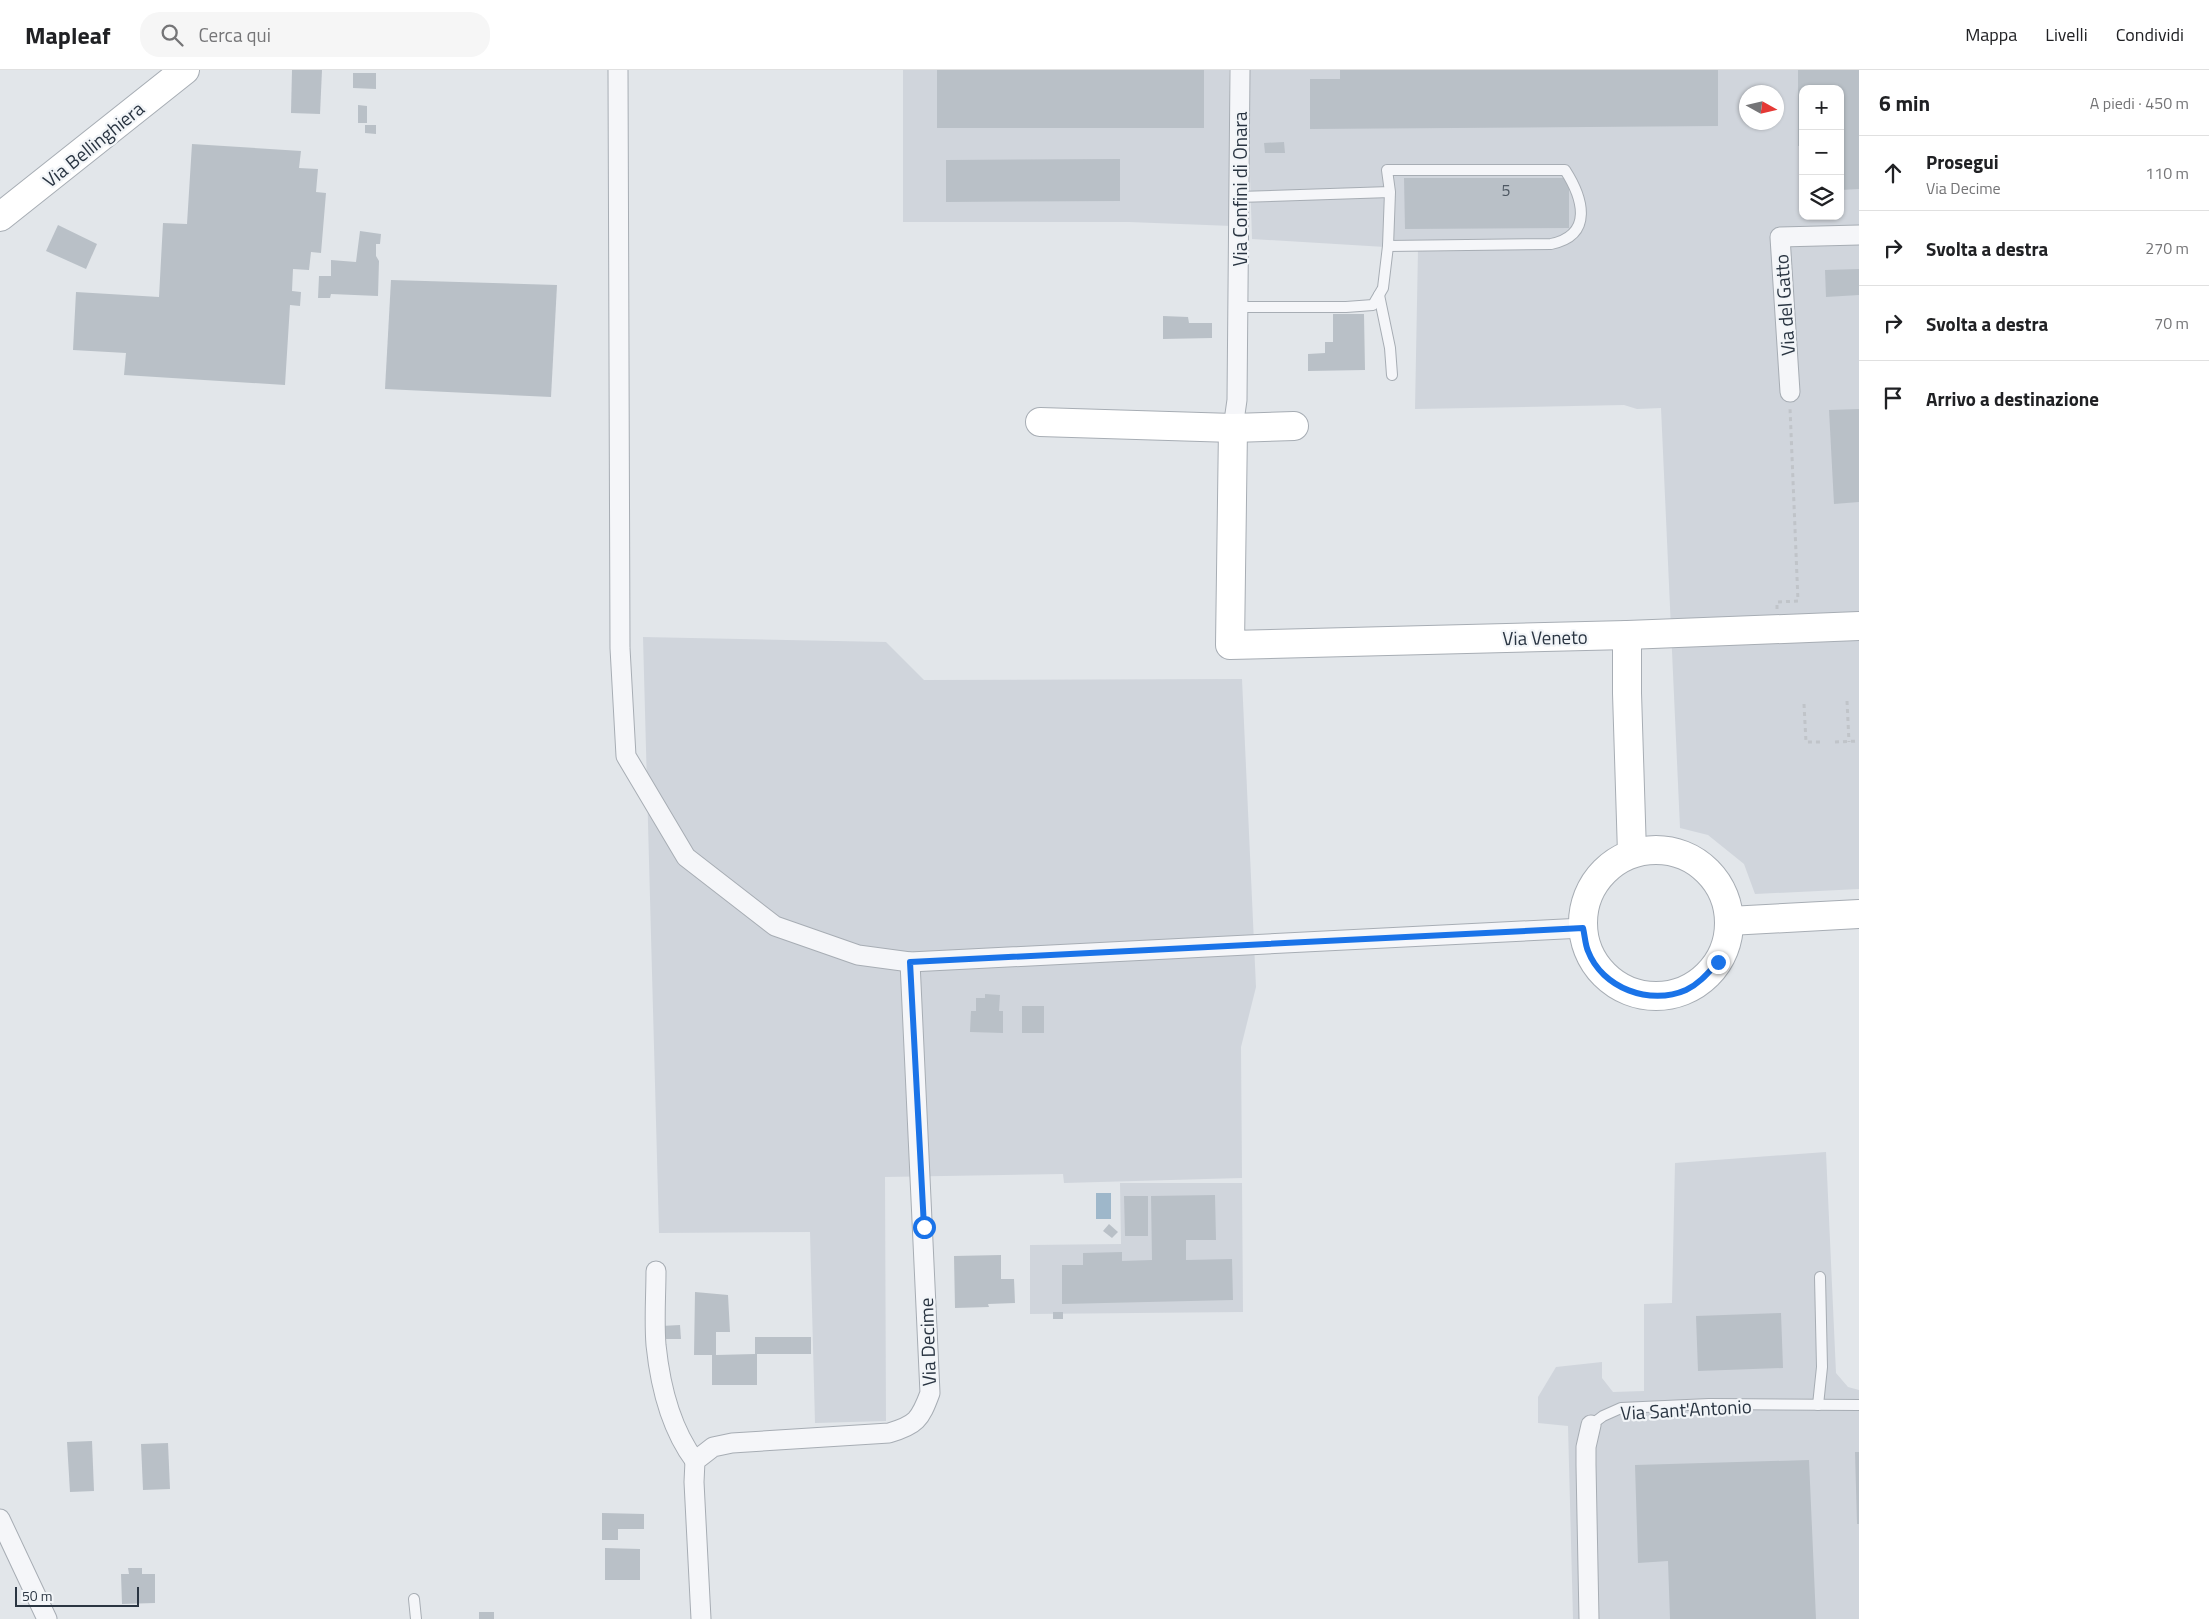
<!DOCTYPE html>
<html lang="it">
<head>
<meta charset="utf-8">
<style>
	:root { --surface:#fff; --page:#f6f6f6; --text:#202124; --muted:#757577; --line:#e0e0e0 }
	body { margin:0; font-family:"Titillium Web",sans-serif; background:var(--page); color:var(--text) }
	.controls { position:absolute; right:15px; top:15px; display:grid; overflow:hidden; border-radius:10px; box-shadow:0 1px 4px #0004 }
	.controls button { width:45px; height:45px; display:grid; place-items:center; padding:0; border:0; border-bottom:1px solid var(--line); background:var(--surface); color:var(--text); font:25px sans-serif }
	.compass { position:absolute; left:1739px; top:15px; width:45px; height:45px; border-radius:50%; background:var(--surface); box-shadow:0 1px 4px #0004; rotate:98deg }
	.scale { position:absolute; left:15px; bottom:12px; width:124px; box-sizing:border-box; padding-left:5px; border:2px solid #2a3542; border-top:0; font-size:14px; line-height:18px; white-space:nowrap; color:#2a3542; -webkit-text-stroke:4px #f2f5f8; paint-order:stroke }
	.stop { position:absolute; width:15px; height:15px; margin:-11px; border:4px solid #1a73e8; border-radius:50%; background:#fff }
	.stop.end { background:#1a73e8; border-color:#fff; box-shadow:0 1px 5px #0008 }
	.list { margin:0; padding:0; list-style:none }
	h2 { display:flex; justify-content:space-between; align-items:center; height:65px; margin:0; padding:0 20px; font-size:21px }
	h2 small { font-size:16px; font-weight:400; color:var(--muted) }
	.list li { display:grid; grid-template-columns:32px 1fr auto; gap:15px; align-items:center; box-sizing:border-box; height:75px; padding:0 20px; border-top:1px solid var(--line) }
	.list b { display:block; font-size:19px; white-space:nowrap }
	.list p { margin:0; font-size:16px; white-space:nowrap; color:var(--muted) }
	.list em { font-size:16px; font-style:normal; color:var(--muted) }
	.icon { flex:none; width:28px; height:28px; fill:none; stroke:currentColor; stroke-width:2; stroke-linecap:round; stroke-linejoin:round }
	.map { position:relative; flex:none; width:1859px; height:1549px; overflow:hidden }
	header { display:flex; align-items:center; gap:30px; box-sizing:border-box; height:70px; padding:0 25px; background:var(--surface); border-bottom:1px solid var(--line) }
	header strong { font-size:24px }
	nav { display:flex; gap:28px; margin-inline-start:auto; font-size:18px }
	.search { width:350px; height:45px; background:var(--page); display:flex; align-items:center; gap:12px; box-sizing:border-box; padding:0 18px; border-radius:20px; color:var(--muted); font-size:19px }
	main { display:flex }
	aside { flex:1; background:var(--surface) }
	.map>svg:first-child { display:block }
	.built { fill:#d0d5dc; fill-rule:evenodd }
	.water { fill:#9eb7ca }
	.building { fill:#b9c0c7 }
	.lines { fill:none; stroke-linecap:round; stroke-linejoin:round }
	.lane-casing { stroke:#a7adb4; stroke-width:12 }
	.street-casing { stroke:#a7adb4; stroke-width:21 }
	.secondary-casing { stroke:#a7adb4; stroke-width:30 }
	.path { stroke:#c0c4c9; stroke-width:3; stroke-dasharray:4 4; stroke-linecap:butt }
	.lane { stroke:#f5f6f9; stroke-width:10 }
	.street { stroke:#f5f6f9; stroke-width:19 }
	.secondary { stroke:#fff; stroke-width:28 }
	.route { stroke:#1a73e8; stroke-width:6 }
	.labels { text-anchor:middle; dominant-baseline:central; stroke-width:4.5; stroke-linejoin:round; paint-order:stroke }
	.number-label { font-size:16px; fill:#4e5863 }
	.street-label { font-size:19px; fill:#2a3542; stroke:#f2f5f8 }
</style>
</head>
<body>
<header>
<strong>Mapleaf</strong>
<div class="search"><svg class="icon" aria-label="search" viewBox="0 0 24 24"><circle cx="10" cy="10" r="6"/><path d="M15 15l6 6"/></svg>Cerca qui</div>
<nav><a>Mappa</a><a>Livelli</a><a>Condividi</a></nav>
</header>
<main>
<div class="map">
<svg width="1859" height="1549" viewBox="0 0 1859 1549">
	<rect width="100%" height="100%" fill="#e2e6ea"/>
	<g class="built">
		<polygon points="903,0 1229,0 1232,156 1129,152 903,152"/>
		<path d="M 1249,0 L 1859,0 L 1859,819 L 1755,824 L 1744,794 L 1708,765 L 1680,758 L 1661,338 L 1637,339 L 1624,335 L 1415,339 L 1418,179 L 1252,169 L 1248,41 ZM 1803,19 L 1840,19 L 1840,146 L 1803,146 ZM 1746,22 L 1776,22 L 1776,52 L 1746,52 Z"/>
		<polygon points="643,567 886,572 924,610 1242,609 1256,917 1241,977 1242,1108 1064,1113 1063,1104 885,1107 886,1351 815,1353 810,1162 659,1163"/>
		<polygon points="1826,1082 1836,1303 1848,1317 1859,1320 1859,1549 1573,1549 1568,1356 1538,1353 1538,1327 1556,1297 1602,1292 1602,1308 1613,1322 1644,1321 1644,1234 1672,1233 1675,1093"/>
		<polygon points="1120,1113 1242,1113 1243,1242 1030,1244 1030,1175 1121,1174"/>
	</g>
	<rect class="water" x="1096" y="1123" width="15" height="26"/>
	<g class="building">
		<polygon points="292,0 322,0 320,44 291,43"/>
		<rect x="937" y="0" width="267" height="58"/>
		<polygon points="1340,0 1718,0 1718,56 1310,59 1310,9 1340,9"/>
		<polygon points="1798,0 1859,0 1859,119 1840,120 1840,19 1803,19 1803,76 1798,76"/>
		<polygon points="353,3 376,3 376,19 353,18"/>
		<polygon points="358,35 367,36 367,53 358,53"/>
		<polygon points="365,55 376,55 376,64 365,63"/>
		<polygon points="1284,72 1285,83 1265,83 1264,73"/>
		<polygon points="192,74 301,81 299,98 318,99 316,122 326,123 321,183 311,182 309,200 293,199 292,221 301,222 300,236 290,235 285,315 124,305 126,283 73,280 76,222 159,227 163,153 187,154"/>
		<polygon points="1120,89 1120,131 946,132 946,90"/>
		<polygon points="1404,108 1569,108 1569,158 1405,159"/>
		<polygon points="58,155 97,174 86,199 46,181"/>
		<polygon points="360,161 381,164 380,174 376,174 376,186 379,191 378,226 331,224 330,228 318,228 319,206 331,206 331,190 356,192"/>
		<polygon points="1859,199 1859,225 1826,227 1825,200"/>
		<polygon points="391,210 557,215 551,327 385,319"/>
		<polygon points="1333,244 1364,244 1365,300 1308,301 1308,284 1325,283 1325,272 1333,272"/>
		<polygon points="1163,246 1188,247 1189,253 1212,253 1212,268 1163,269"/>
		<polygon points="1859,339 1859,432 1834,434 1829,340"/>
		<polygon points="985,924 1000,925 999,941 1003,941 1003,963 970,962 971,941 976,941 976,928 985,928"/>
		<rect x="1022" y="936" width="22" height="27"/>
		<polygon points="1215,1125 1216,1170 1186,1170 1186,1190 1232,1189 1233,1230 1062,1234 1062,1195 1083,1195 1083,1183 1122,1182 1122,1191 1152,1190 1151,1126"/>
		<polygon points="1124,1126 1148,1126 1148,1166 1125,1166"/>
		<polygon points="1109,1154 1118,1162 1112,1168 1103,1161"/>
		<polygon points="1001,1185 1001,1209 1014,1209 1015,1233 988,1234 989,1237 955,1238 954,1186"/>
		<polygon points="695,1222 728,1225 730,1262 716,1262 716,1285 755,1284 755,1267 811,1267 811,1284 757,1284 757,1315 712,1315 712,1285 694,1285"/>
		<rect x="1053" y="1242" width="10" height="7"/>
		<polygon points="1781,1243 1783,1298 1698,1301 1696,1246"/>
		<polygon points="680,1255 681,1269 662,1269 661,1256"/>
		<polygon points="92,1371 94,1421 70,1422 67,1372"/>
		<polygon points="168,1373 170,1419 143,1420 141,1374"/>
		<polygon points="1855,1382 1859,1382 1859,1454 1857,1454"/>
		<polygon points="1809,1390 1816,1549 1670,1549 1668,1491 1638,1493 1635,1395"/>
		<polygon points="602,1443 644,1444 644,1459 618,1459 618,1470 602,1470"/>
		<polygon points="605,1478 640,1479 640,1510 605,1510"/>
		<polygon points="128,1498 142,1498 142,1504 155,1504 155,1533 122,1534 121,1504 129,1504"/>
		<rect x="479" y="1542" width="15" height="7"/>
	</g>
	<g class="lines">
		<g class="lane-casing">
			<g id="lane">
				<path d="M 1238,127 L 1390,122 L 1388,176 L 1551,174 C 1594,165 1583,128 1565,100 L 1387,100 L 1390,122"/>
				<polyline points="1379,225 1390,278 1392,305"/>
				<polyline points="1239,237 1346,237 1373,235 1383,218 1388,176"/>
				<polyline points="1818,1335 1822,1297 1820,1207"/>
				<polyline points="1591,1355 1603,1346 1621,1338 1709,1334 1859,1335"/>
				<polyline points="414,1529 416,1549"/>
			</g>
		</g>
		<g class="street-casing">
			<g id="street">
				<polyline points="618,0 620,578 626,686 686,787 775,856 858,885 910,892 1583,858"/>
				<polyline points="1790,322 1780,167 1859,165"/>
				<polyline points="1233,358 1237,330 1240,0"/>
				<path d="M 656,1201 C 656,1225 654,1250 656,1275 C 660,1314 671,1359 695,1391"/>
				<polyline points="0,1449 47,1549"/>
				<path d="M 701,1549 L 694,1412 L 695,1391 L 713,1377 L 732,1373 L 889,1363 C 916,1355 920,1350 930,1323 L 910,892"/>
				<polyline points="1589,1549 1586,1395 1586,1377 1591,1355"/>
			</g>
		</g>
		<g class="secondary-casing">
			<g id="secondary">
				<polyline points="0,147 185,0"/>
				<polyline points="1040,352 1233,358 1294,356"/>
				<polyline points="1233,358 1230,575 1627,565 1859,556"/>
				<polyline points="1627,565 1627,623 1632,783"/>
				<circle cx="1656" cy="853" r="73"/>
				<polyline points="1729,851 1859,844"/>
			</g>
		</g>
		<g class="path">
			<polyline points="1777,539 1777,532 1798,531 1790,338"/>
			<polyline points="1847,631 1849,672"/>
			<polyline points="1804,634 1806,672 1820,672"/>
			<polyline points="1835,672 1859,671"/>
		</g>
		<use href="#lane" class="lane"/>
		<use href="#street" class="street"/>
		<use href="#secondary" class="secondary"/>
	</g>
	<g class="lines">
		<path class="route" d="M 924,1157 L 910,892 L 1583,858 C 1585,866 1585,874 1588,881 C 1602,918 1650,936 1686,920 C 1699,914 1708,903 1718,892"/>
	</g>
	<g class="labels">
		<g class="number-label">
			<text x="1506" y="120">5</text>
		</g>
		<g class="street-label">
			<text transform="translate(93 74) rotate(-39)">Via Bellinghiera</text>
			<text transform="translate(1239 119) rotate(-90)">Via Confini di Onara</text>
			<text transform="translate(1784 235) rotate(-94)">Via del Gatto</text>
			<text transform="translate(1545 567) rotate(-1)">Via Veneto</text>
			<text transform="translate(927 1272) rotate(-92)">Via Decime</text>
			<text transform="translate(1686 1339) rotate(-3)">Via Sant'Antonio</text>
		</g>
	</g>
</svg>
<div class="controls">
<button>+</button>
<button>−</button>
<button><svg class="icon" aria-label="layers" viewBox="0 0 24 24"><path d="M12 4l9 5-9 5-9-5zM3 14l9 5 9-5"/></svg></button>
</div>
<svg class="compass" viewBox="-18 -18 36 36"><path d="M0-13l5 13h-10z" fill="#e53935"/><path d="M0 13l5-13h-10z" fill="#757577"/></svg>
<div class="scale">50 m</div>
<div class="stop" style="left:924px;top:1157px"></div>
<div class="stop end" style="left:1718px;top:892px"></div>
</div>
<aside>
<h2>6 min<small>A piedi · 450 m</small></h2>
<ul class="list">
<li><svg class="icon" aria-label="ahead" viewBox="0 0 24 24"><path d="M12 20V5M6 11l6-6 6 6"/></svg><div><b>Prosegui</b><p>Via Decime</p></div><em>110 m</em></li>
<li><svg class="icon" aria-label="right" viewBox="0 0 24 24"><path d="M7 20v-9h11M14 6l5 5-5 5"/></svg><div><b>Svolta a destra</b></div><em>270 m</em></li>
<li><svg class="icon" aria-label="right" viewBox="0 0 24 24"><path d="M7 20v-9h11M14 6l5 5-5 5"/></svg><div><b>Svolta a destra</b></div><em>70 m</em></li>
<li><svg class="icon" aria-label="arrive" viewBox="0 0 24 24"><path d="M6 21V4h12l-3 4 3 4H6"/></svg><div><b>Arrivo a destinazione</b></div></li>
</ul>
</aside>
</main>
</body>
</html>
